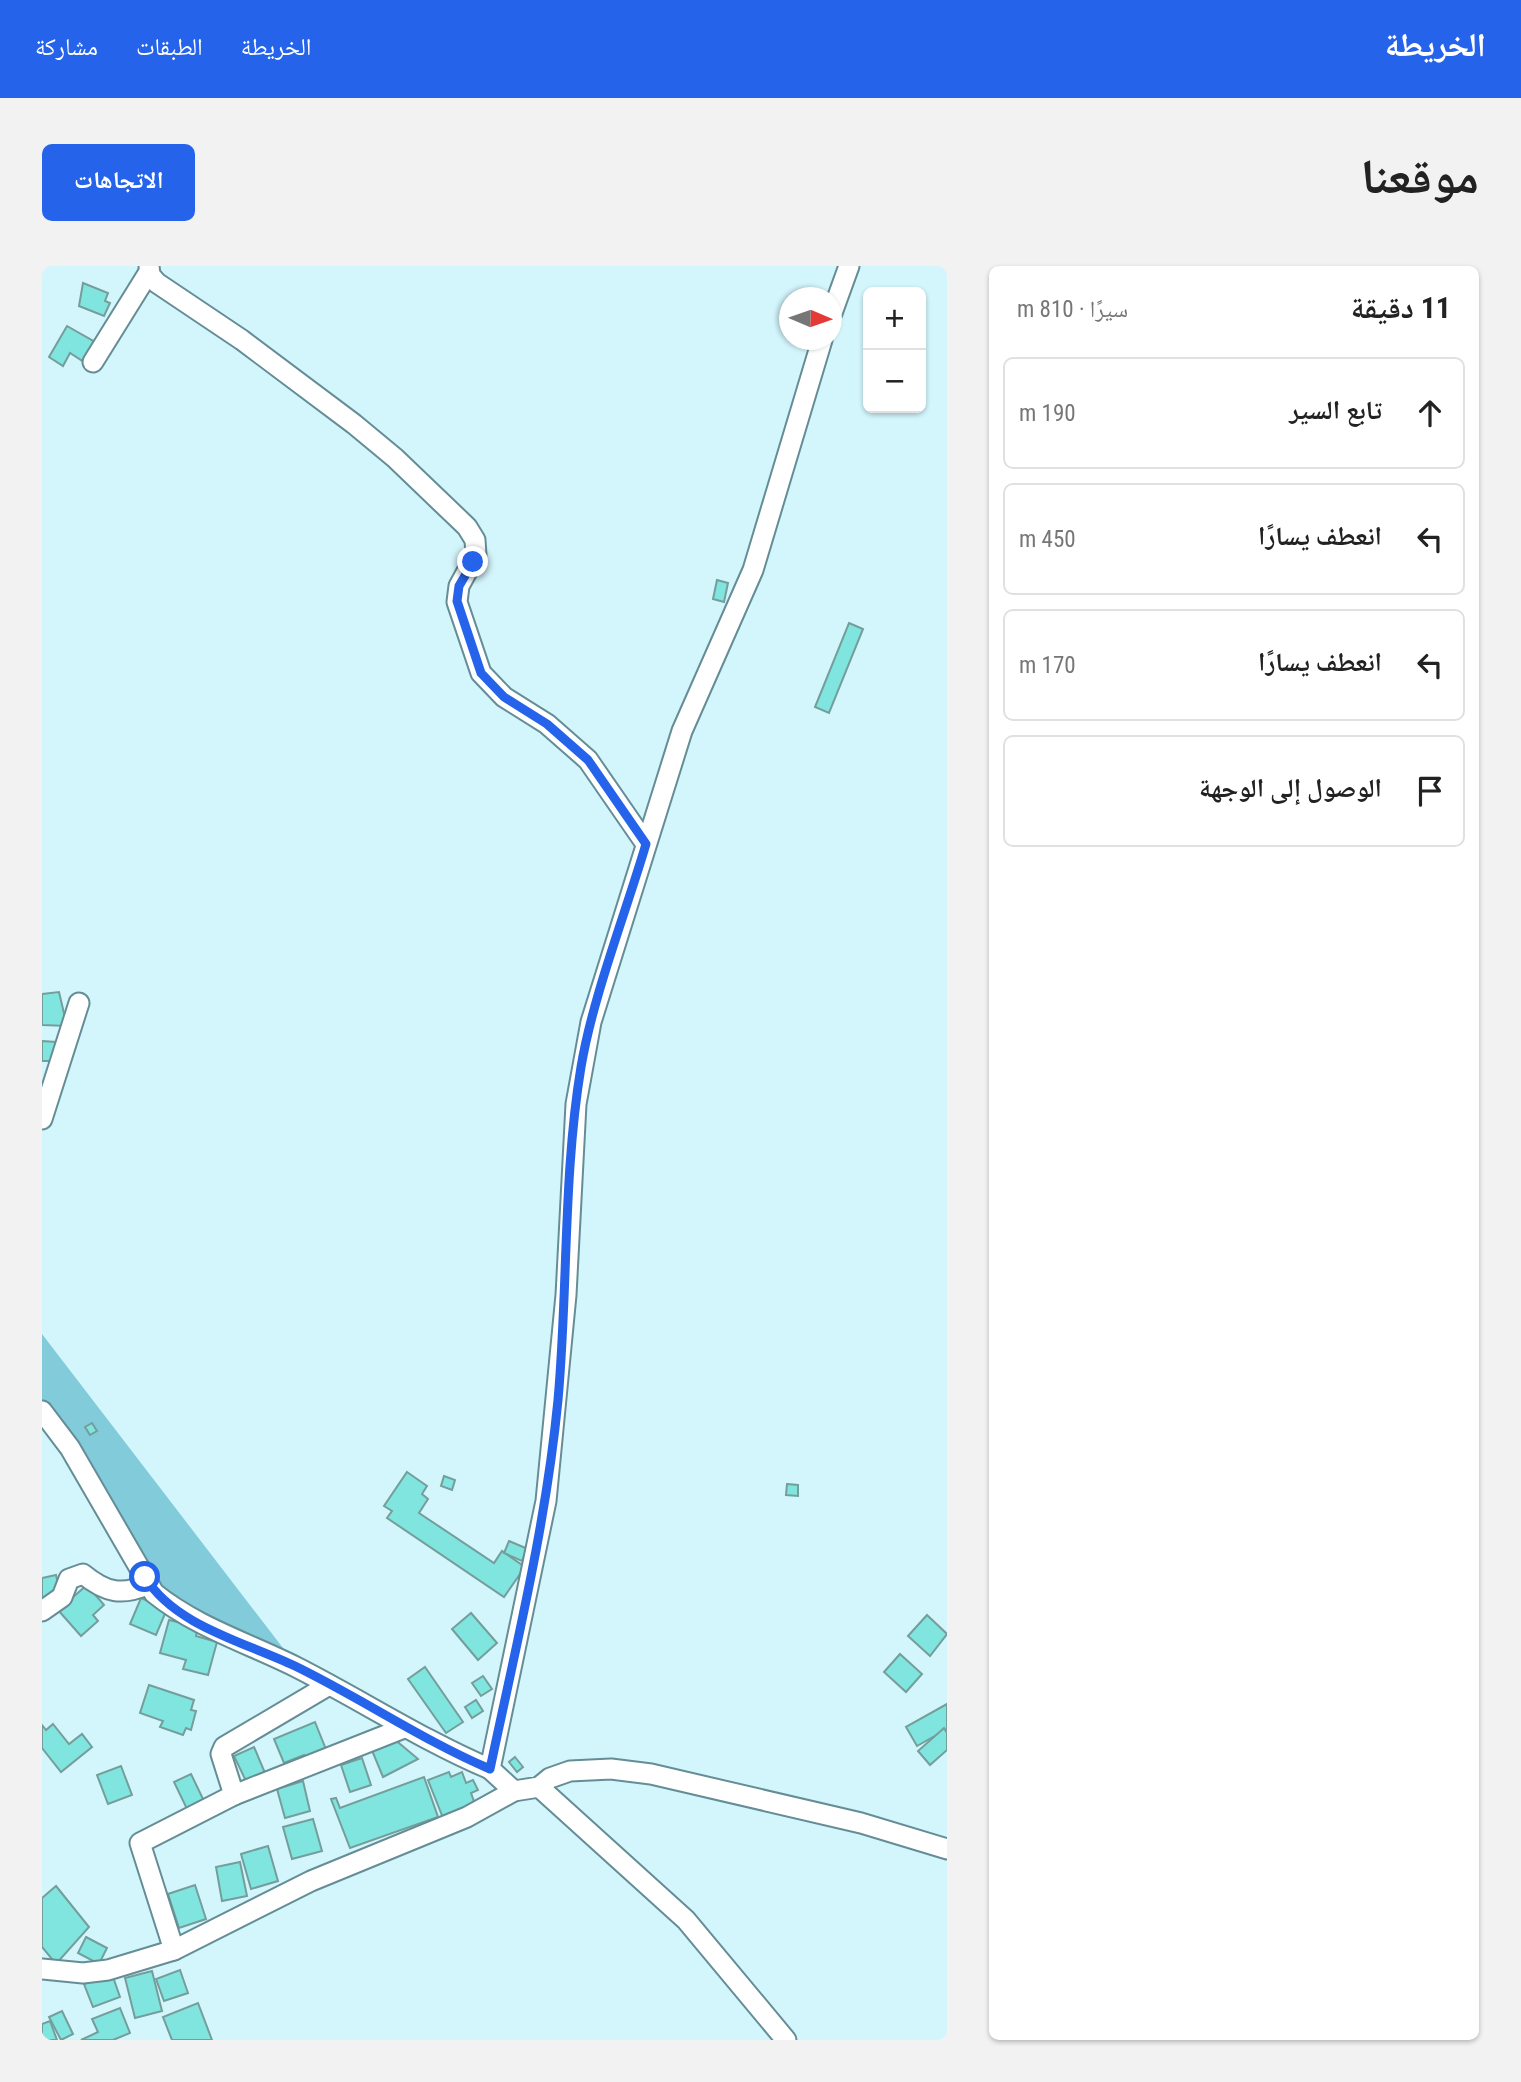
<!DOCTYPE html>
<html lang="ar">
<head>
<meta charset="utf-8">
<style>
	:root { --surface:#fff; --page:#f2f2f2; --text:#222; --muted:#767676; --line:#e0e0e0; --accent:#2563eb }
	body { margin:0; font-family:"Roboto Condensed","Noto Naskh Arabic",sans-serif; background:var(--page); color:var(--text); direction:rtl }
	.controls { position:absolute; right:21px; top:21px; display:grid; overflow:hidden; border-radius:10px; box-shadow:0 2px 5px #0004 }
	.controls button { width:63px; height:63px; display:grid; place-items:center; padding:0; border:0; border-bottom:2px solid var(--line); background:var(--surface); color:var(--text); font:35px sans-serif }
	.compass { position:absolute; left:737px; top:21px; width:63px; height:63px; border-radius:50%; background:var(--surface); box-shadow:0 2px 5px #0004; rotate:92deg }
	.stop { position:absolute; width:21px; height:21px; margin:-16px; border:5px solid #2563eb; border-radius:50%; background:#fff }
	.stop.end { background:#2563eb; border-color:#fff; box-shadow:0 2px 7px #0008 }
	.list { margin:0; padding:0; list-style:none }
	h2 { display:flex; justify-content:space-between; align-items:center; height:91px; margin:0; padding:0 28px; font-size:30px }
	h2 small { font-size:23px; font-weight:400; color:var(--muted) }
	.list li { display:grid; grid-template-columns:46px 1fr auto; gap:21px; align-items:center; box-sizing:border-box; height:112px; margin:0 14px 14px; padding:0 14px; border:2px solid var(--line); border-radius:10px }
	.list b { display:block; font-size:26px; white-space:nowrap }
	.list em { font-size:23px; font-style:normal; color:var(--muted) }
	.icon { flex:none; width:38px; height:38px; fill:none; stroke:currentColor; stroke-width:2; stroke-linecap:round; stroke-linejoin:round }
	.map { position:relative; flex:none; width:905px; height:1774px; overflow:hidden; direction:ltr; border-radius:10px }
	header { display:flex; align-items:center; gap:42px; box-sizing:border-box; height:98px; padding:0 35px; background:var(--accent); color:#fff }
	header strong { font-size:33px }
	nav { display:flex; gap:38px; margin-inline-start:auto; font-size:24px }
	.intro { display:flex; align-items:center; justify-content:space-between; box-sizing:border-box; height:168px; padding:0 42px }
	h1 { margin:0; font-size:49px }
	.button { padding:18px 32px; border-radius:10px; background:var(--accent); color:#fff; font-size:24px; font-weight:700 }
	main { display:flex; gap:42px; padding:0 42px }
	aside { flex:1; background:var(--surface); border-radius:10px; box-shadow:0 2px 5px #0004 }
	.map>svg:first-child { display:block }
	.green { fill:#82cbda }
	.building { fill:#80e5df; stroke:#749e9b; stroke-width:2 }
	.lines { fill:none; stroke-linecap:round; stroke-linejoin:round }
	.minor-casing { stroke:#658d96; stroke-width:23 }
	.minor { stroke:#fff; stroke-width:19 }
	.route { stroke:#2563eb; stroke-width:9 }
</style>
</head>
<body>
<header>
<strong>الخريطة</strong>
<nav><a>الخريطة</a><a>الطبقات</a><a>مشاركة</a></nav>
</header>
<div class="intro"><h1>موقعنا</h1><a class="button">الاتجاهات</a></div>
<main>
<aside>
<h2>11 دقيقة<small>سيرًا · 810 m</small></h2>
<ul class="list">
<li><svg class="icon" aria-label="ahead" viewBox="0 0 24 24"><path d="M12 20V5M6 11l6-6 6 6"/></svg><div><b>تابع السير</b></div><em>190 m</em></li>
<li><svg class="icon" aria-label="left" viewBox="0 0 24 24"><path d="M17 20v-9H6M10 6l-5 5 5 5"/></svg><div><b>انعطف يسارًا</b></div><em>450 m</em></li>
<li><svg class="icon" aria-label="left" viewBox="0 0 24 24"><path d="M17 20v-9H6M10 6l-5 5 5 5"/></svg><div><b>انعطف يسارًا</b></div><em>170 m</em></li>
<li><svg class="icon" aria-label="arrive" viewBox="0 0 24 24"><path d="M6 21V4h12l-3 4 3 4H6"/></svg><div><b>الوصول إلى الوجهة</b></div></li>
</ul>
</aside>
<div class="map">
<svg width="905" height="1774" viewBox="0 0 905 1774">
	<rect width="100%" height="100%" fill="#d3f5fc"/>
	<polygon class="green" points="0,1068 244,1386 147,1344 126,1328 110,1310 35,1175 0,1134"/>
	<g class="building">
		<polygon points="41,17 66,27 63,35 68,37 62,50 37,40"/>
		<polygon points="25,60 53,76 42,96 28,87 21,100 7,91"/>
		<polygon points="675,314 686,317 682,336 671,333"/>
		<polygon points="807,357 821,363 787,447 773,441"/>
		<polygon points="17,726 25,760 0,759 0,728"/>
		<polygon points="0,775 14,776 13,795 0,795"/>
		<polygon points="50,1157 55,1165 48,1169 43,1161"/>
		<polygon points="365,1206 385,1220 380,1228 386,1233 377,1247 452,1297 460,1285 483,1301 462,1331 345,1252 350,1245 342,1240"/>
		<polygon points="402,1210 413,1214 410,1224 399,1220"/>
		<polygon points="745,1218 756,1219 756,1230 744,1229"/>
		<polygon points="467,1275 486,1283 480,1295 462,1287"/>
		<polygon points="14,1309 18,1327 5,1329 6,1336 0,1337 0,1312"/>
		<polygon points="45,1319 62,1339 51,1349 56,1355 39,1370 16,1344"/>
		<polygon points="99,1332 125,1343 114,1369 88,1358"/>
		<polygon points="429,1347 455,1377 436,1394 410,1363"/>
		<polygon points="885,1349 905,1368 888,1390 866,1370"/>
		<polygon points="127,1354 156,1361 154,1370 175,1376 166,1409 141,1403 144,1394 118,1387"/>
		<polygon points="858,1388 880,1408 864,1426 842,1406"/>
		<polygon points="383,1401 421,1456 404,1467 366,1413"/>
		<polygon points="441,1410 450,1423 439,1430 430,1417"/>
		<polygon points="107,1419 152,1434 149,1444 154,1445 149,1464 144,1462 141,1469 118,1461 121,1455 98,1447"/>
		<polygon points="434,1434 441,1445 430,1452 423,1441"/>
		<polygon points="905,1438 905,1463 875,1480 864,1461"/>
		<polygon points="273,1456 285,1486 264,1494 262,1489 242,1497 232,1473"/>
		<polygon points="11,1458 27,1478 40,1468 50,1481 19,1506 0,1482 0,1459 4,1464"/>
		<polygon points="902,1462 905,1467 905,1484 888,1499 876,1485"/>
		<polygon points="351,1472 376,1493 341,1511 329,1482"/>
		<polygon points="212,1481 223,1507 204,1515 192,1490"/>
		<polygon points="473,1491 481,1501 475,1506 467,1496"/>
		<polygon points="320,1492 329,1519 308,1526 299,1499"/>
		<polygon points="79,1500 90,1529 66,1538 55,1509"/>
		<polygon points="407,1506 409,1511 420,1506 424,1517 431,1514 436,1524 429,1527 433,1538 401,1552 386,1514"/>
		<polygon points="149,1508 162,1535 145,1543 132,1516"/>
		<polygon points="382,1511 396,1551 308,1582 289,1533 294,1532 298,1542"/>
		<polygon points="261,1515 268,1545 243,1552 235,1523"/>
		<polygon points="271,1553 280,1585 250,1593 241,1561"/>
		<polygon points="226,1580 236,1615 209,1623 199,1588"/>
		<polygon points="198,1596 205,1630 180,1635 174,1601"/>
		<polygon points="153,1619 164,1653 137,1662 126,1628"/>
		<polygon points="14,1620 47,1661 14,1698 0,1681 0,1632"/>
		<polygon points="44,1671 65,1682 57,1698 36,1687"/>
		<polygon points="138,1704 146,1727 122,1735 114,1713"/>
		<polygon points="110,1705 120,1745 93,1752 83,1712"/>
		<polygon points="70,1708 78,1731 51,1741 42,1718"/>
		<polygon points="156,1737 170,1774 130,1774 121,1751"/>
		<polygon points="78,1742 88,1767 71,1774 39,1774 56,1766 50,1753"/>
		<polygon points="20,1745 31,1768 19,1774 7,1751"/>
		<polygon points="8,1755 15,1774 0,1774 0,1758"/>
	</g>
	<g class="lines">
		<g class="minor-casing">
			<g id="minor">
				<polyline points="107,0 108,9 115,17 200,74 312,158 353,192 425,261 433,274 434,289 417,320 415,336 439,407 462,431 505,458 546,494 604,578"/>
				<polyline points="790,47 807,0"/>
				<polyline points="51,96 107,6"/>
				<polyline points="0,853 37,737"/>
				<path d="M 0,1145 L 28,1182 L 112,1327 C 154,1361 206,1377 254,1401 C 319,1434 380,1474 448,1503"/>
				<path d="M 0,1345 L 20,1331 L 27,1313 L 41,1308 C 64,1327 80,1330 107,1318"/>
				<polyline points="497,1521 644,1654 744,1774"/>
				<polyline points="472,1525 448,1503 504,1235 524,1029 534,838 549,756 640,465 711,304 780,74"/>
				<polyline points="192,1529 362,1462"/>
				<polyline points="132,1684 98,1577 192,1529 179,1488 182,1481 287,1419"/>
				<polyline points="0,1703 41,1707 66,1704 132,1684 269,1615 425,1551 472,1525 497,1521 508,1512 528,1505 569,1503 609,1508 819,1557 905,1583"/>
			</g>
		</g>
		<use href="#minor" class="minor"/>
	</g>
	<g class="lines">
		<path class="route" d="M 103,1311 C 133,1360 203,1376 253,1400 C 319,1432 380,1474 448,1503 C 474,1380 504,1259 516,1134 C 526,1024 521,909 539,801 C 551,730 583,649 604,578 L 546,494 L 505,458 L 462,431 L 439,407 L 415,335 L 417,320 L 431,296"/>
	</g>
</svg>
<div class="controls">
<button>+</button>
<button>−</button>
</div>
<svg class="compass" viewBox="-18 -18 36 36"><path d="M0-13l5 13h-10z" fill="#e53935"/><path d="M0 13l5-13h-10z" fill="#767676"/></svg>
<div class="stop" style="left:103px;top:1311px"></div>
<div class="stop end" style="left:431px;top:296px"></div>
</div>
</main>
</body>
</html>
